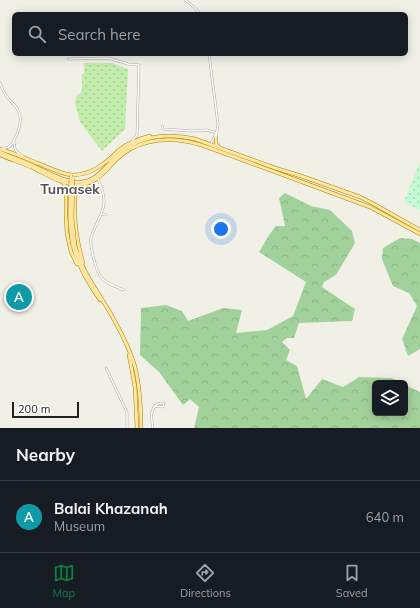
<!DOCTYPE html>
<html lang="en">
<head>
<meta charset="utf-8">
<style>
	:root { --surface:#171b24; --page:#242831; --text:#f1f3f6; --muted:#9ea1a6; --line:#363941; --accent:#0b8043 }
	body { margin:0; font-family:Mulish,sans-serif; background:var(--page); color:var(--text) }
	.controls { position:absolute; right:12px; bottom:12px; display:grid; overflow:hidden; border-radius:6px; box-shadow:0 2px 10px #0003 }
	.controls button { width:36px; height:36px; display:grid; place-items:center; padding:0; border:0; border-bottom:1px solid var(--line); background:var(--surface); color:var(--text); font:20px sans-serif }
	.scale { position:absolute; left:12px; bottom:10px; width:67px; box-sizing:border-box; padding-left:4px; border:2px solid #212121; border-top:0; font-size:11px; line-height:14px; white-space:nowrap; color:#212121; -webkit-text-stroke:3px #fff; paint-order:stroke }
	.you { position:absolute; left:221px; top:229px; width:14px; height:14px; margin:-10px; border:3px solid #fff; border-radius:50%; background:#1a73e8; box-shadow:0 0 0 6px #1a73e833 }
	.badge { display:grid; place-items:center; width:26px; height:26px; border-radius:50%; background:var(--accent); color:#fff; font-size:13px; font-weight:700 }
	.pin { position:absolute; translate:-50% -50%; border:2px solid #fff; box-shadow:0 1px 4px #0006 }
	.list { margin:0; padding:0; list-style:none }
	h2 { display:flex; justify-content:space-between; align-items:center; height:52px; margin:0; padding:0 16px; font-size:17px }
	h2 small { font-size:13px; font-weight:400; color:var(--muted) }
	.list li { display:grid; grid-template-columns:26px 1fr auto; gap:12px; align-items:center; box-sizing:border-box; height:72px; padding:0 16px; border-top:1px solid var(--line) }
	.list b { display:block; font-size:15px; white-space:nowrap }
	.list p { margin:0; font-size:13px; white-space:nowrap; color:var(--muted) }
	.list em { font-size:13px; font-style:normal; color:var(--muted) }
	.icon { flex:none; width:22px; height:22px; fill:none; stroke:currentColor; stroke-width:2; stroke-linecap:round; stroke-linejoin:round }
	.map { position:relative; flex:none; width:420px; height:428px; overflow:hidden }
	.search { position:absolute; background:var(--surface); box-shadow:0 2px 10px #0003; left:12px; right:12px; top:12px; height:44px; display:flex; align-items:center; gap:10px; box-sizing:border-box; padding:0 14px; border-radius:6px; color:var(--muted); font-size:15px }
	.sheet { height:124px; background:var(--surface) }
	nav { display:flex; justify-content:space-around; align-items:center; box-sizing:border-box; height:56px; border-top:1px solid var(--line); background:var(--surface); font-size:11px; color:var(--muted) }
	nav a { display:grid; justify-items:center; gap:2px }
	nav .on { color:var(--accent) }
	.map>svg:first-child { display:block }
	.grass { fill:url(#grass-dots) }
	.forest { fill:url(#forest-crowns) }
	.park { fill:url(#park-dots) }
	.lines { fill:none; stroke-linecap:round; stroke-linejoin:round }
	.street-casing { stroke:#a8a8a8; stroke-width:2.5 }
	.primary-casing { stroke:#9e8300; stroke-width:4 }
	.street { stroke:#fff; stroke-width:1.5 }
	.primary { stroke:#ffe59f; stroke-width:3 }
	.primary-bridge-casing { stroke:#9e8300; stroke-width:4; stroke-linecap:butt }
	.primary-bridge { stroke:#ffe59f; stroke-width:3 }
	.labels { text-anchor:middle; dominant-baseline:central; stroke-width:3; stroke-linejoin:round; paint-order:stroke }
	.quarter-label { font-size:14px; font-weight:bold; fill:#545454; stroke:#fff }
</style>
</head>
<body>
<div class="map">
<svg width="420" height="428" viewBox="0 0 420 428">
	<defs>
		<pattern id="grass-dots" width="8" height="8" patternUnits="userSpaceOnUse"><rect width="8" height="8" fill="#c1ecac"/><path d="M2 2h.1M6 6h.1" fill="none" stroke="#a6ca94" stroke-width="1.8" stroke-linecap="round"/></pattern>
		<pattern id="forest-crowns" width="20" height="18" patternUnits="userSpaceOnUse"><rect width="20" height="18" fill="#a2d29b"/><path d="M2 6a3 3 0 1 1 6 0M12 15a3 3 0 1 1 6 0" fill="none" stroke="#8bb485"/></pattern>
		<pattern id="park-dots" width="8" height="8" patternUnits="userSpaceOnUse"><rect width="8" height="8" fill="#c4fbd2"/><path d="M2 2h.1M6 6h.1" fill="none" stroke="#a8d7b4" stroke-width="1.8" stroke-linecap="round"/></pattern>
	</defs>
	<rect width="100%" height="100%" fill="#f1f0e7"/>
	<polygon class="grass" points="84,63 112,63 128,69 125,129 102,151 80,122 75,102 76,97 82,91 82,75 84,73"/>
	<g class="forest">
		<polygon points="285,193 311,206 330,210 352,231 355,243 336,275 324,282 322,287 355,309 352,321 299,323 294,338 287,338 282,342 290,350 286,360 297,366 306,399 322,379 343,387 359,377 392,378 402,383 375,383 375,413 405,413 405,385 420,392 420,428 194,428 199,407 190,399 183,405 159,372 140,355 141,308 166,305 182,311 188,321 223,308 242,310 236,333 267,330 293,316 306,282 259,252 269,235 276,226 285,226 279,198"/>
		<polygon points="400,238 412,239 420,243 420,349 408,356 402,339 417,306 409,293 393,286 382,259 383,248"/>
	</g>
	<polygon class="park" points="420,161 420,210 404,202"/>
	<g class="lines">
		<g class="street-casing">
			<g id="street">
				<polyline points="185,0 194,7 200,14"/>
				<polyline points="209,54 218,124 216,137"/>
				<polyline points="68,59 108,58 128,64 139,65 137,135 132,141"/>
				<path d="M 0,83 C 2,88 4,93 7,97 C 10,101 13,103 16,107 C 24,117 20,129 14,140 C 12,145 9,149 2,148"/>
				<polyline points="162,126 163,129 192,131 207,130 217,133"/>
				<path d="M 14,140 C 14,149 15,152 23,156"/>
				<polyline points="211,144 216,133"/>
				<path d="M 98,179 C 101,186 105,195 104,203 C 103,215 94,226 91,238 C 90,244 92,250 93,256 C 99,280 101,281 124,290"/>
				<polyline points="102,214 106,215"/>
				<polyline points="106,368 125,408 127,412 127,428"/>
				<path d="M 153,428 C 151,418 149,402 164,403 L 163,407 L 154,406"/>
			</g>
		</g>
		<g class="primary-casing">
			<g id="primary">
				<polyline points="216,138 216,144 219,147"/>
				<path d="M 0,149 C 13,153 25,158 37,163 C 48,167 60,174 72,175 C 83,175 94,171 103,164 C 109,160 114,155 119,150 C 128,143 138,139 150,136"/>
				<path d="M 0,152 C 11,157 23,161 34,166 C 47,172 62,181 76,182 C 97,184 106,164 120,153 C 142,135 169,133 195,139 L 275,168 L 301,176 L 360,197 L 372,203 L 420,230"/>
				<path d="M 0,155 C 10,159 21,163 31,167 C 46,174 63,185 79,185 C 98,184 106,169 118,158 C 135,142 161,137 184,141 C 193,142 201,145 210,148 L 370,207 L 420,234"/>
				<polyline points="63,182 66,189 66,217 67,233 71,252 77,264"/>
				<path d="M 73,246 C 78,266 88,283 100,300"/>
				<path d="M 75,246 C 82,272 99,293 112,316 C 121,332 130,349 135,367 C 140,387 141,408 141,428"/>
				<path d="M 83,263 C 77,242 74,225 75,204 C 75,200 74,192 78,189 C 80,187 84,186 86,186"/>
				<polyline points="129,355 135,387 137,428"/>
			</g>
		</g>
		<use href="#street" class="street"/>
		<use href="#primary" class="primary"/>
		<g class="primary-bridge-casing">
			<g id="primary-bridge">
				<path d="M 71,175 C 70,199 68,222 73,246"/>
				<polyline points="73,178 72,218 75,246"/>
			</g>
		</g>
		<use href="#primary-bridge" class="primary-bridge"/>
	</g>
	<g class="labels">
		<g class="quarter-label">
			<text x="70" y="189">Tumasek</text>
		</g>
	</g>
</svg>
<div class="controls">
<button><svg class="icon" aria-label="layers" viewBox="0 0 24 24"><path d="M12 4l9 5-9 5-9-5zM3 14l9 5 9-5"/></svg></button>
</div>
<div class="scale">200 m</div>
<div class="you"></div>
<div class="pin badge" style="left:19px;top:297px;background:#0f9aa8">A</div>
<div class="search"><svg class="icon" aria-label="search" viewBox="0 0 24 24"><circle cx="10" cy="10" r="6"/><path d="M15 15l6 6"/></svg>Search here</div>
</div>
<section class="sheet">
<h2>Nearby<small></small></h2>
<ul class="list">
<li><span class="badge" style="background:#0f9aa8">A</span><div><b>Balai Khazanah</b><p>Museum</p></div><em>640 m</em></li>
</ul>
</section>
<nav>
<a class="on"><svg class="icon" aria-label="map" viewBox="0 0 24 24"><path d="M3 6l6-2 6 2 6-2v14l-6 2-6-2-6 2zM9 4v14M15 6v14"/></svg>Map</a>
<a><svg class="icon" aria-label="directions" viewBox="0 0 24 24"><path d="M12 3l9 9-9 9-9-9zM9 14v-3h6M13 9l2 2-2 2"/></svg>Directions</a>
<a><svg class="icon" aria-label="saved" viewBox="0 0 24 24"><path d="M7 4h10v16l-5-4-5 4z"/></svg>Saved</a>
</nav>
</body>
</html>
